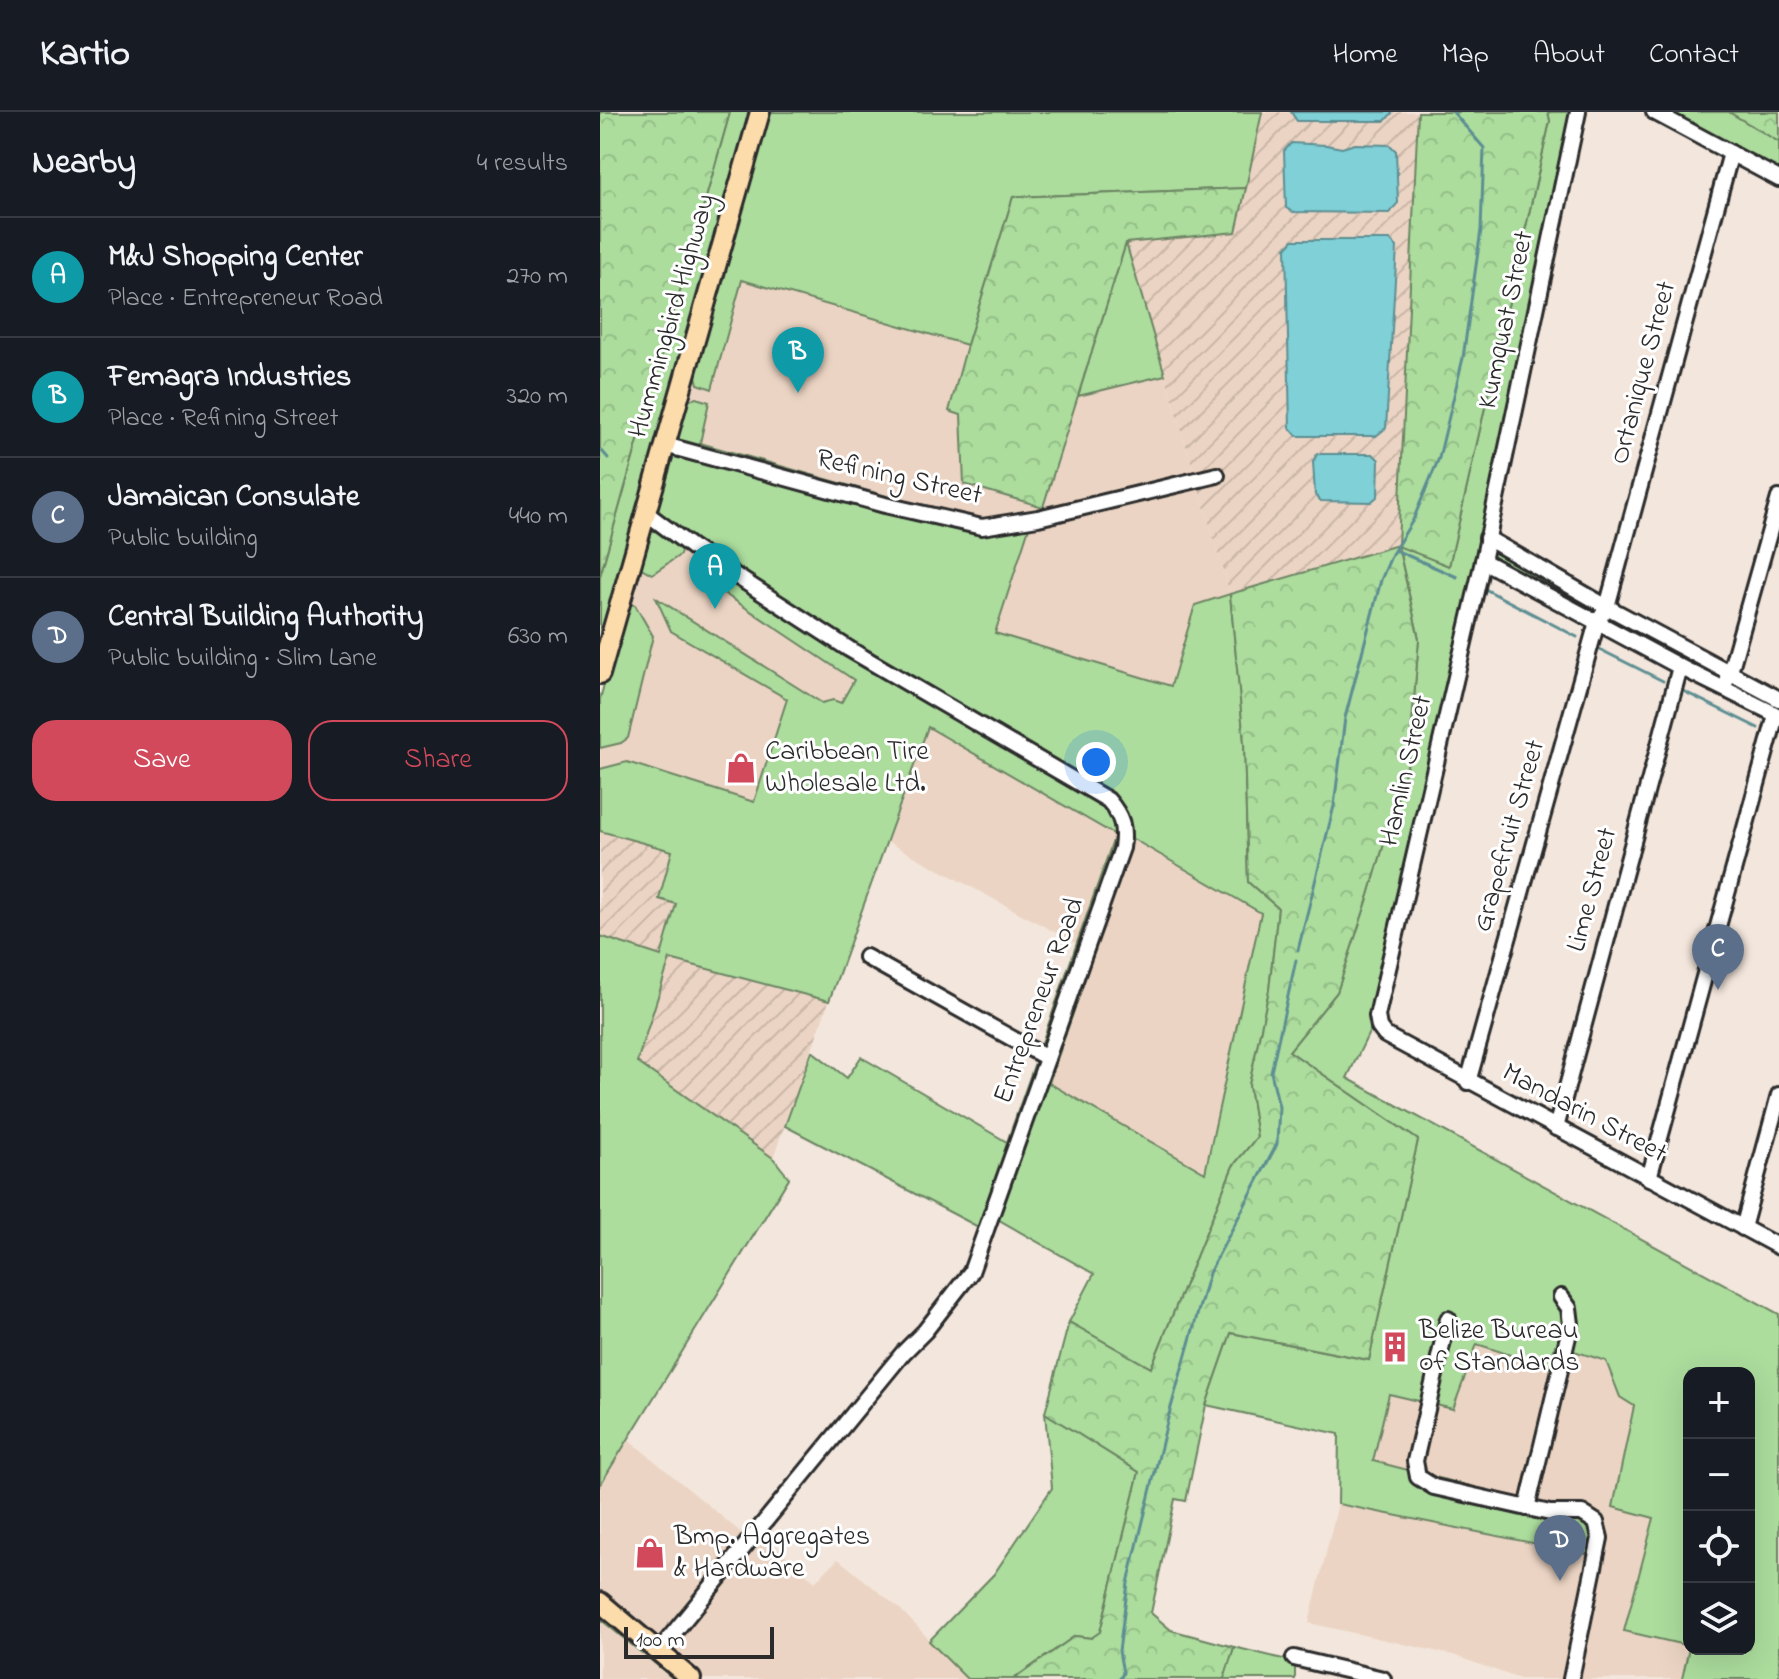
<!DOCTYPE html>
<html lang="en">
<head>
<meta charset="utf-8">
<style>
	:root { --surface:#171b24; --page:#242831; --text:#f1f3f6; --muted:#9ea1a6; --line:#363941; --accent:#d1495b }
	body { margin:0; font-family:"Indie Flower",sans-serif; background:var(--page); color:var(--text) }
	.controls { position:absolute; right:24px; bottom:24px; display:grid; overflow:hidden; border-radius:16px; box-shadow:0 8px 32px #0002 }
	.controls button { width:72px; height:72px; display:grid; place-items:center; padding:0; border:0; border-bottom:2px solid var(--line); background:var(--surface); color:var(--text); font:40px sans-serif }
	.scale { position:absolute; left:24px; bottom:20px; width:150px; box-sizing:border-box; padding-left:8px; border:4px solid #2b2b2b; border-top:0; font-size:22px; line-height:28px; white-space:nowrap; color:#2b2b2b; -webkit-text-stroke:6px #fff; paint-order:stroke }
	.you { position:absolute; left:496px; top:650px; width:28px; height:28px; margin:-20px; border:6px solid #fff; border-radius:50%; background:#1a73e8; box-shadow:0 0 0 12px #1a73e833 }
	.badge { display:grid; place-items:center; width:52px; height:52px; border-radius:50%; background:var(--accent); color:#fff; font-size:26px; font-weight:700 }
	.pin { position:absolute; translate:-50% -66px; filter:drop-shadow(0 2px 4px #0008) }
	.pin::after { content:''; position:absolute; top:42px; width:28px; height:24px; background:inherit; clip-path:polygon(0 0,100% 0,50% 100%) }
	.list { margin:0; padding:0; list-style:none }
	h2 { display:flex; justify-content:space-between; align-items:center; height:104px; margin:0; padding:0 32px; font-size:34px }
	h2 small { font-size:26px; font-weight:400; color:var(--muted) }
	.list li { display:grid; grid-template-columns:52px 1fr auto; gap:24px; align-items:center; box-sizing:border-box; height:120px; padding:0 32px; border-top:2px solid var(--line) }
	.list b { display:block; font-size:30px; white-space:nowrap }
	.list p { margin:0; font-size:26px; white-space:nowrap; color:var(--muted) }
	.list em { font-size:26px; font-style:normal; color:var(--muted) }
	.actions { display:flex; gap:16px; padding:24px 32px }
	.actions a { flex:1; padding:18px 0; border:2px solid var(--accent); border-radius:24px; text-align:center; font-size:28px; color:var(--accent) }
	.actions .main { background:var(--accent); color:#fff }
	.icon { flex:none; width:44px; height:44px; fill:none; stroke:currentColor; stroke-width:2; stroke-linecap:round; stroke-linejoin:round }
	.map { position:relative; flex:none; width:1179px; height:1567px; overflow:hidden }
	header { display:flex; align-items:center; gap:48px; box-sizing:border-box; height:112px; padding:0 40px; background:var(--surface); border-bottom:2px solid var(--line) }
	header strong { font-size:38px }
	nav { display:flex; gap:44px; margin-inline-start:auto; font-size:28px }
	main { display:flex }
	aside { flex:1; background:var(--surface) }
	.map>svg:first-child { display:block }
	.built { fill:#ebd4c3 }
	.industrial { fill:url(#industrial-furrows) }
	.grass { fill:#acdd9d; stroke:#6c8464; stroke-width:2; fill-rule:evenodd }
	.forest { fill:url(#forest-crowns); stroke:#6c8464; stroke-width:2 }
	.water { fill:#7fd0d7; stroke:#5d8e92; stroke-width:2 }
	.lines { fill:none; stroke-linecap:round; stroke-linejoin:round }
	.stream { stroke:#5d8e92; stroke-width:3 }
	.minor-casing { stroke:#2b2b2b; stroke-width:20 }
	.major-casing { stroke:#2b2b2b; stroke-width:24 }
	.minor { stroke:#fff; stroke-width:14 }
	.major { stroke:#fddcac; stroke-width:18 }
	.labels { text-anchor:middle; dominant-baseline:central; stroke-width:6; stroke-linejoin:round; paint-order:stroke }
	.street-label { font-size:28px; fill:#2b2b2b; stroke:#fff }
	.poi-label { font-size:28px; fill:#2b2b2b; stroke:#fff; text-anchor:start }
</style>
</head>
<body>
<header>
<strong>Kartio</strong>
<nav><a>Home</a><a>Map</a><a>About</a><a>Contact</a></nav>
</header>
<main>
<aside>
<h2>Nearby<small>4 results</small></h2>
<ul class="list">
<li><span class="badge" style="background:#0f9aa8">A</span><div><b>M&amp;J Shopping Center</b><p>Place · Entrepreneur Road</p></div><em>270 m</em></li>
<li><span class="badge" style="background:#0f9aa8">B</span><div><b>Femagra Industries</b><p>Place · Refining Street</p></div><em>320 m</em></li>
<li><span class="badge" style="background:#5c6f8a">C</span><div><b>Jamaican Consulate</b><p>Public building</p></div><em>440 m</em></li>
<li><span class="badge" style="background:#5c6f8a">D</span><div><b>Central Building Authority</b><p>Public building · Slim Lane</p></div><em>630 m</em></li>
</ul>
<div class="actions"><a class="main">Save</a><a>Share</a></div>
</aside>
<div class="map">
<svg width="1179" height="1567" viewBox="0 0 1179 1567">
	<defs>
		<pattern id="industrial-furrows" width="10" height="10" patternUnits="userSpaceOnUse" patternTransform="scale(2)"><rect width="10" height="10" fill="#ebd4c3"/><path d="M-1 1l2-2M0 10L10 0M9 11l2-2" fill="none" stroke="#cab6a8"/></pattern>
		<pattern id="forest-crowns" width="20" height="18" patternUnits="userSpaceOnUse" patternTransform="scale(2)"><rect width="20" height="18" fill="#acdd9d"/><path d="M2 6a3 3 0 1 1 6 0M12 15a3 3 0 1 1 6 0" fill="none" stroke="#94be87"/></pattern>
	</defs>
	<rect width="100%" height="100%" fill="#f3e6dc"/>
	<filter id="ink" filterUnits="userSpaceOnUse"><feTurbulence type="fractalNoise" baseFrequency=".0125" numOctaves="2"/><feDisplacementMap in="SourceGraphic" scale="16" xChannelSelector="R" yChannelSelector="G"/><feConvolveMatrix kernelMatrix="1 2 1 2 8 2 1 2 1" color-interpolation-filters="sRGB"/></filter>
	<g filter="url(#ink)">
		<g class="built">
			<polygon points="141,168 367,233 349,299 361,302 364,372 442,395 478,284 565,263 630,482 595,493 571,574 395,521 434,401 373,409 99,331 109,291 84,290 94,256 124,239"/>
			<polygon points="82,435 102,448 96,462 254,568 241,591 222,591 57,487 71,519 187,587 154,690 28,650 0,657 0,636 21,631 28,626 53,524 38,498 27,492 38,454 52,462 80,443"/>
			<polygon points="328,614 515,722 477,832 288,730"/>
			<polygon points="533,727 662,801 605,1061 448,971"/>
			<polygon points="877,1232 949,1256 955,1233 1006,1249 1020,1285 1034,1294 1013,1394 1054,1406 1024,1519 1089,1534 1082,1567 920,1567 853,1543 709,1511 738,1392 997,1444 941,1393 773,1350 789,1282"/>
			<polygon points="28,1327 150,1428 158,1418 215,1470 238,1447 300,1497 367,1567 99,1567 0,1487 0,1373"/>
			<polygon points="0,1507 74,1567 0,1567"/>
		</g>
		<g class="industrial">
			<polygon points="662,0 818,0 798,433 630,482 526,131 636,120"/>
			<polygon points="0,719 72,739 59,787 77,792 61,844 0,824"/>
			<polygon points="70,846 229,889 173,1046 37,950"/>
		</g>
		<g class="grass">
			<polygon points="130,0 151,0 0,538 0,464"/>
			<polygon points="167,0 662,0 646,76 413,85 367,233 142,168 112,277 98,272 94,256"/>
			<polygon points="948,0 982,0 887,426 1179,587 1179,605 883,449 777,904 747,966 1179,1202 1179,1567 1082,1567 1089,1536 1149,1537 1149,1261 1089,1261 1089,1534 1024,1519 1054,1406 1013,1395 1034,1294 1020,1285 1006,1249 955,1233 950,1256 877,1232 853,1297 789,1282 773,1349 990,1405 997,1444 738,1392 739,1322 606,1293 631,1221 769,1248 818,1028 689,939 737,880 769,783 809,646 819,527 798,433 849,454 950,9"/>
			<polygon points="1054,0 1129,0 1179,30 1179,66"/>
			<polygon points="526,131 565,263 478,284"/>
			<path d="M 96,286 L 109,290 L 100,331 L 373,409 L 434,400 L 395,521 L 571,574 L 595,493 L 630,482 L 644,630 L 648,770 L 678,796 L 669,878 L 649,973 L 657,1025 L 633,1054 L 551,1256 L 469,1210 L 494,1162 L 392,1104 L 386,1119 L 185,1014 L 212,939 L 247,966 L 261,945 L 407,1030 L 515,723 L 328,615 L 229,889 L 70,847 L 37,950 L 173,1046 L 189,1066 L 0,1373 L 0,824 L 61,844 L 76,792 L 59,787 L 72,739 L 0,719 L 0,657 L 27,650 L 154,690 L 187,587 L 71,519 L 56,486 L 222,591 L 233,588 L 241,591 L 254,568 L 95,462 L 102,448 L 62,407 L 55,395 L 84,290 ZM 533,727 L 661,801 L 605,1061 L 449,971 Z"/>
			<polygon points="56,419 82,435 80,443 52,462 38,454 48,420"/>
			<polygon points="27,492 35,493 53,524 28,626 21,631 0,636 0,587"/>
			<polygon points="445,1301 539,1360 500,1520 492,1526 475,1524 413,1567 367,1567 329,1529 394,1462 452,1376"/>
			<polygon points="0,1497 85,1567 74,1567 0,1507"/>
			<polygon points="634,1535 691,1549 695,1551 695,1567 624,1567"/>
		</g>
		<g class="forest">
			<polygon points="0,0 130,0 0,464"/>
			<polygon points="818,0 948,0 950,9 849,454 798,434 819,527 809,646 769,783 737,880 689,939 818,1028 769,1248 631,1221 606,1293 586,1389 575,1387 551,1501 571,1518 634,1535 624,1567 414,1567 475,1524 491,1526 500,1520 539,1360 445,1301 469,1210 551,1256 633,1054 657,1025 649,973 669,878 678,796 648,770 644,630 630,482 798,433"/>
			<polygon points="1129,0 1179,0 1179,30"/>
			<polygon points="646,76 636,120 526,131 443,395 364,372 361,303 349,299 367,233 413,85"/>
		</g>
		<g class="water">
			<polygon points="691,0 793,0 785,9 697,9"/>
			<polygon points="691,31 726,33 742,36 755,32 790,33 796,39 798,91 789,101 693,100 686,96 684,39"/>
			<polygon points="693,128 790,128 797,135 786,316 776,324 697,324 690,316 686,136"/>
			<polygon points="717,342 773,342 779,348 778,384 771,390 721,389 715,383 713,350"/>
		</g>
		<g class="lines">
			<g class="stream">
				<polyline points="2,339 8,346"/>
				<polyline points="795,438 857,465"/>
				<polyline points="883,479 883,476 977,525"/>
				<polyline points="995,535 1063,569"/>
				<polyline points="1079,577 1158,616"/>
				<polyline points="1177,625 1179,626"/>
				<polyline points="698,838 734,694 745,606 781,468 792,442 813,408 839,346 863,246 881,118 884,36 853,0"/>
				<polyline points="879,956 928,782"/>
				<polyline points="520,1567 523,1561 519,1539 528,1471 568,1306 609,1161 677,1032 679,995 671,960 696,848"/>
			</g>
			<g class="minor-casing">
				<g id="minor">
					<polyline points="978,0 883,449 777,904 779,915 785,923 1179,1135"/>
					<polyline points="1054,0 1179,67"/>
					<polyline points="65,333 285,393 382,415 438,406 617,363"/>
					<path d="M 45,400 L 93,436 L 249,537 L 508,688 C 522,704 525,715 522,736 L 371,1160 L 325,1219 L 303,1241 L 58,1540"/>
					<polyline points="887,426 1007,495 1179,587"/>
					<polyline points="883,449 1080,555 1179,604"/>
					<polyline points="1128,567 1179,386"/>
					<polyline points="266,845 447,946"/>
					<polyline points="868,970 997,510 1007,495 1131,41"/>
					<polyline points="956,1016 1080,555"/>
					<polyline points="1049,1066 1176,603"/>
					<polyline points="1143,1116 1179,983"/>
					<polyline points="848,1207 815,1349 818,1365 834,1375 950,1401 982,1401 996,1410 1000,1426 971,1567"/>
					<polyline points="927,1396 971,1212 969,1196 961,1185"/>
					<polyline points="694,1546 783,1567"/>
				</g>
			</g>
			<g class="major-casing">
				<g id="major">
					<polyline points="0,562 160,0"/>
					<polyline points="0,1490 91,1567"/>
				</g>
			</g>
			<use href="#minor" class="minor"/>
			<use href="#major" class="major"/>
		</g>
	</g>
	<defs>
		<g id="shop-bare" transform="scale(2.4)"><path d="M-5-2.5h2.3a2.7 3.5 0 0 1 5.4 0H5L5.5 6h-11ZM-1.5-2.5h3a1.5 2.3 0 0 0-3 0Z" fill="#d1495b" stroke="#fff" stroke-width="2.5" paint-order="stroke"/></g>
		<g id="building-bare" transform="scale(2.4)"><path d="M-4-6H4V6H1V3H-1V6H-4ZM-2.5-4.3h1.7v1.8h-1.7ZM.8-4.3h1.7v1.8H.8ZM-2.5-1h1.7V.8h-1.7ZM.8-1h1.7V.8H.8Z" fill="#d1495b" stroke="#fff" stroke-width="2.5" paint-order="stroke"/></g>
	</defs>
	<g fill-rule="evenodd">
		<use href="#shop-bare" x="141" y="656"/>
		<use href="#building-bare" x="795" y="1235"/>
		<use href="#shop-bare" x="50" y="1441"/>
	</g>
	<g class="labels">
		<g class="street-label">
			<text transform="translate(73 204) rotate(-74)">Hummingbird Highway</text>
			<text transform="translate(907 208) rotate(-78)">Kumquat Street</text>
			<text transform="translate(1044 261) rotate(-75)">Ortanique Street</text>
			<text transform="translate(299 366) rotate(13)">Refining Street</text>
			<text transform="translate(807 659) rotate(-77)">Hamlin Street</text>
			<text transform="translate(910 724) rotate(-74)">Grapefruit Street</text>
			<text transform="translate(993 778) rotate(-75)">Lime Street</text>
			<text transform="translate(440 889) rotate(-70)">Entrepreneur Road</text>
			<text transform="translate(984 1002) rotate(28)">Mandarin Street</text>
		</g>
		<g class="poi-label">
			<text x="165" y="640">Caribbean Tire<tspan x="165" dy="32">Wholesale Ltd.</tspan></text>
			<text x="819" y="1219">Belize Bureau<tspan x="819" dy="32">of Standards</tspan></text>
			<text x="74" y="1425">Bmp. Aggregates<tspan x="74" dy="32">&amp; Hardware</tspan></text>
		</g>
	</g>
</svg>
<div class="controls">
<button>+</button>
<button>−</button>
<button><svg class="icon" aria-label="locate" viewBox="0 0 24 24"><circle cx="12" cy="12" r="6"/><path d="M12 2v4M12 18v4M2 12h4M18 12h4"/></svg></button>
<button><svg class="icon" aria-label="layers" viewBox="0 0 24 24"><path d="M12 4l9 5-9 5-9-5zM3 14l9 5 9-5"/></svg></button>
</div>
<div class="scale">100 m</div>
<div class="you"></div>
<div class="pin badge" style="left:115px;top:497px;background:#0f9aa8">A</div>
<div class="pin badge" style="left:198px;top:281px;background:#0f9aa8">B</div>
<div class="pin badge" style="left:1118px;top:878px;background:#5c6f8a">C</div>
<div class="pin badge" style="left:960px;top:1469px;background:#5c6f8a">D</div>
</div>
</main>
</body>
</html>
